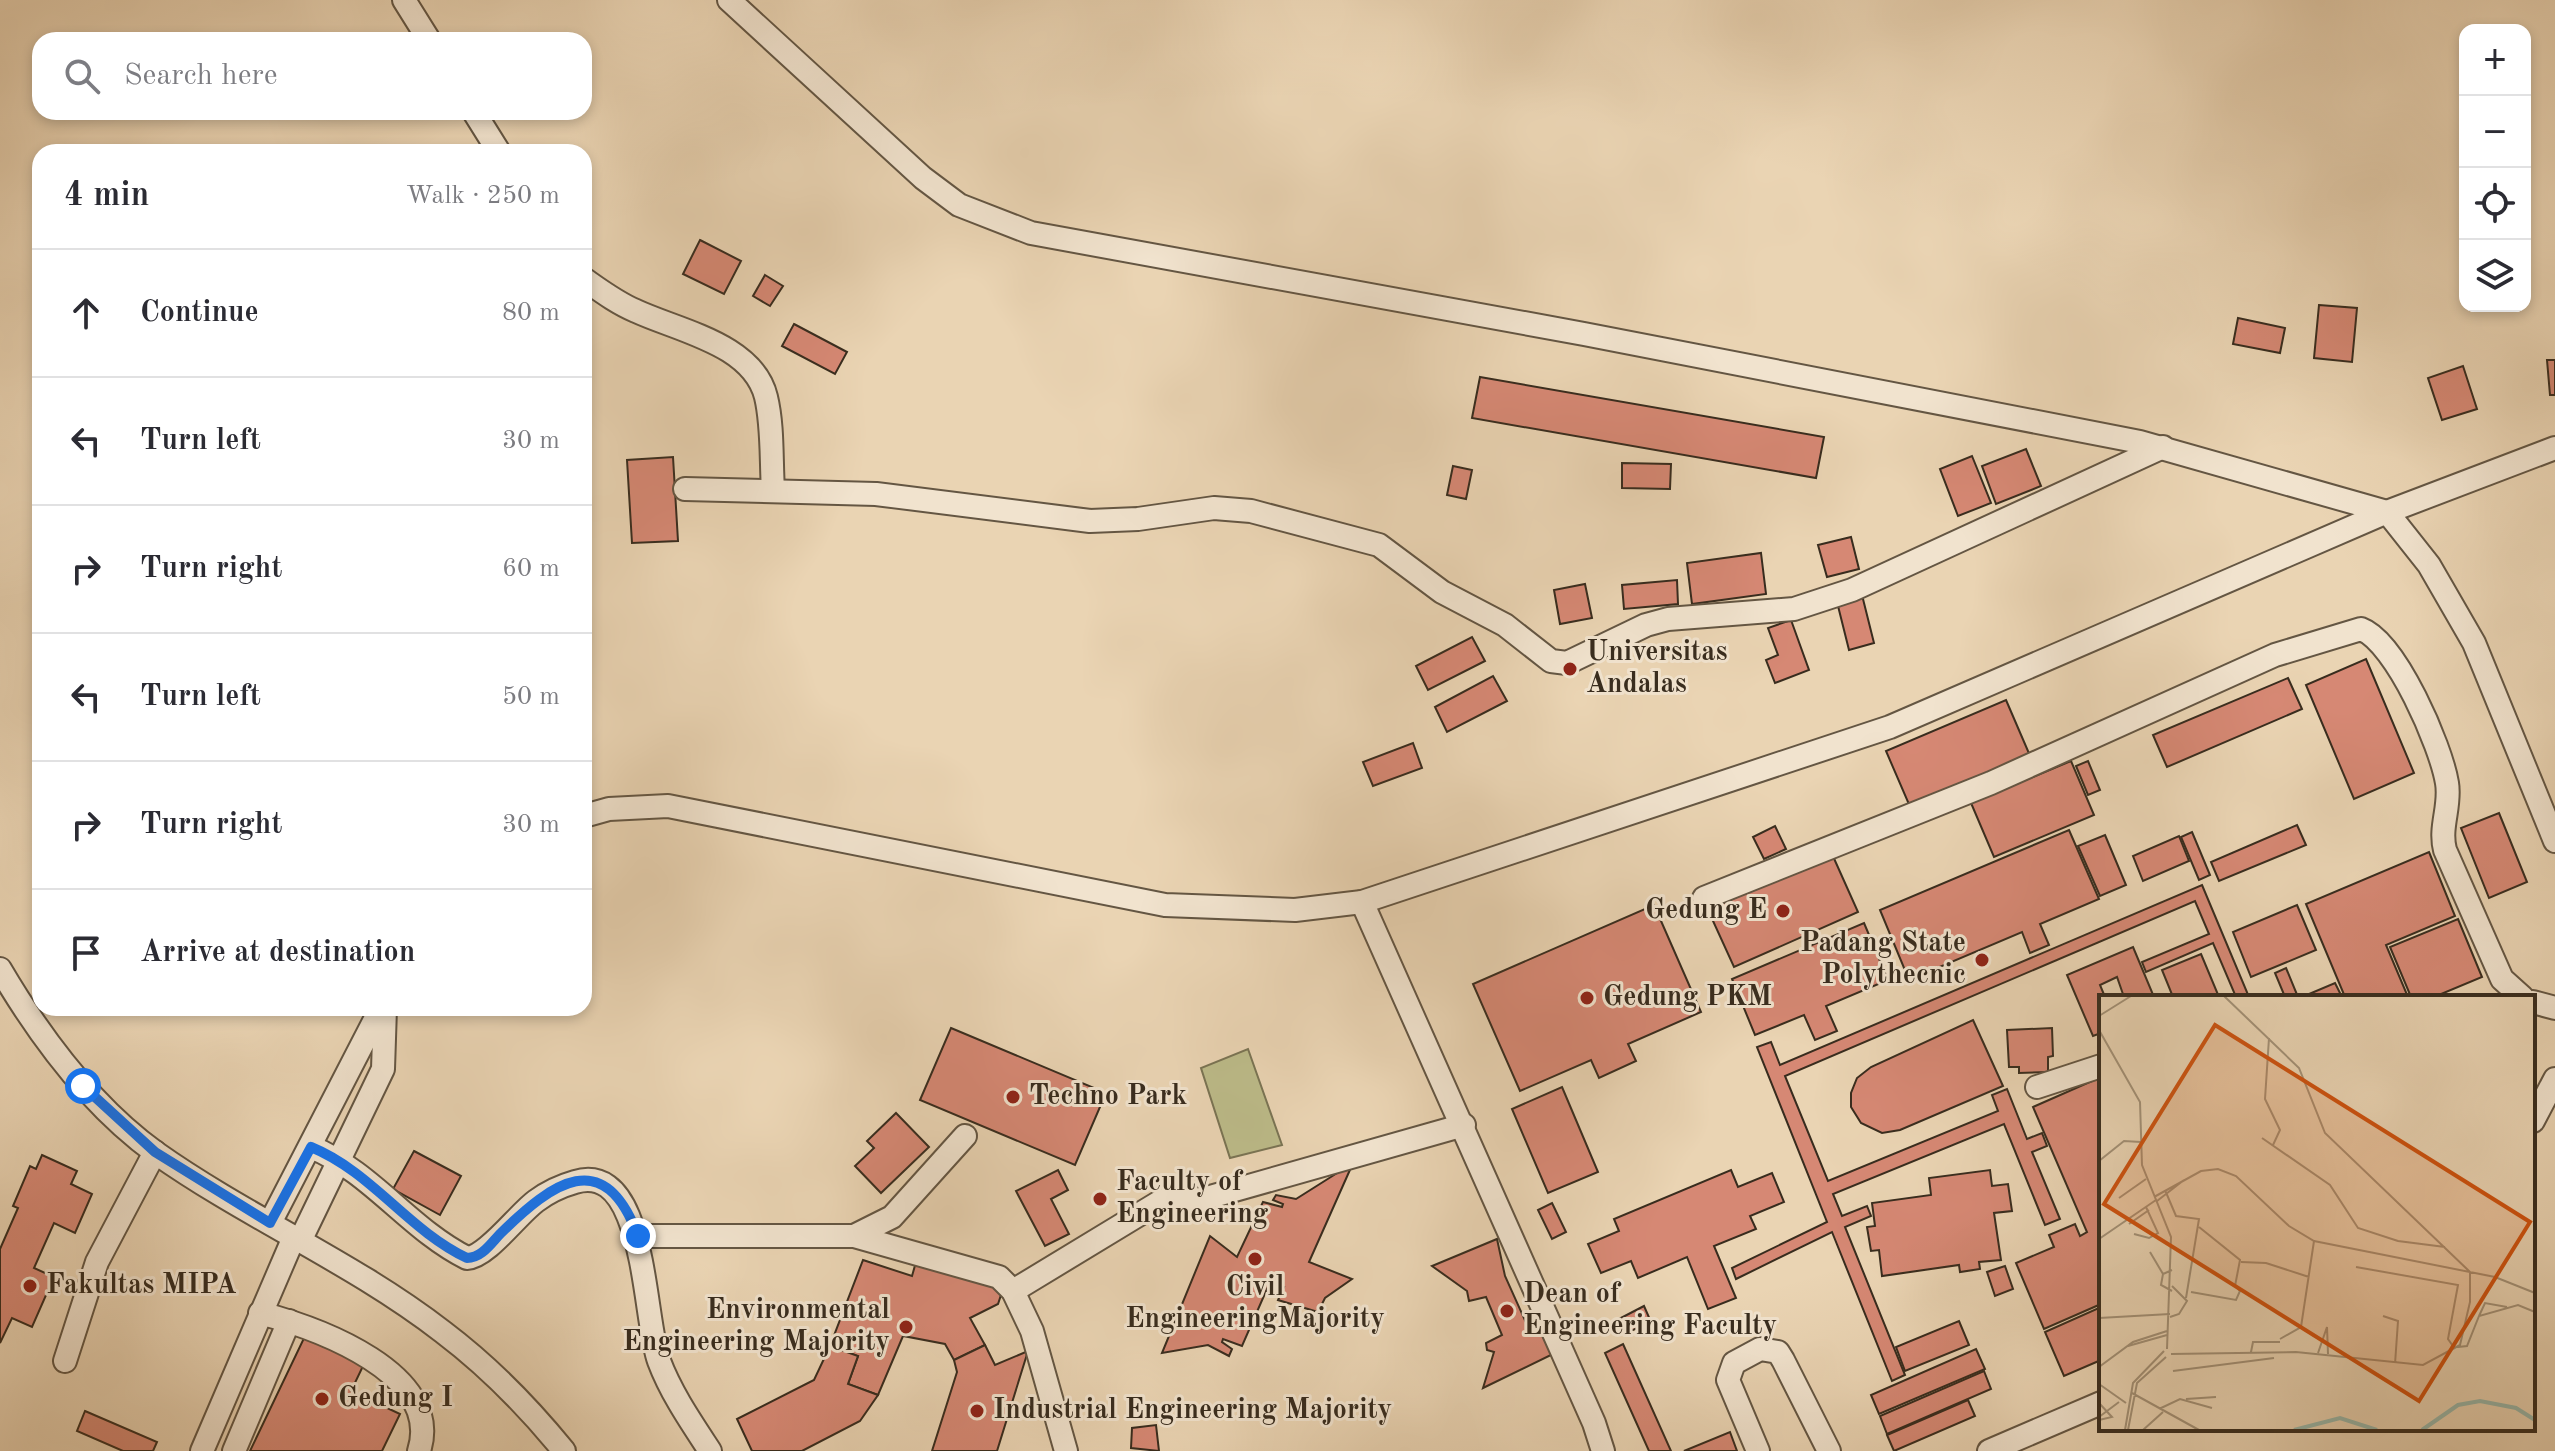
<!DOCTYPE html>
<html lang="en">
<head>
<meta charset="utf-8">
<style>
	:root { --surface:#fff; --page:#f7f7f7; --text:#2b2b33; --muted:#7c7c81; --line:#e1e1e2 }
	body { margin:0; font-family:"Old Standard TT",serif; background:var(--page); color:var(--text) }
	.controls { position:absolute; right:24px; top:24px; display:grid; overflow:hidden; border-radius:16px; box-shadow:0 4px 12px #0003 }
	.controls button { width:72px; height:72px; display:grid; place-items:center; padding:0; border:0; border-bottom:2px solid var(--line); background:var(--surface); color:var(--text); font:40px sans-serif }
	.stop { position:absolute; width:24px; height:24px; margin:-18px; border:6px solid #1a73e8; border-radius:50%; background:#fff }
	.stop.end { background:#1a73e8; border-color:#fff; box-shadow:0 2px 8px #0008 }
	.list { margin:0; padding:0; list-style:none }
	h2 { display:flex; justify-content:space-between; align-items:center; height:104px; margin:0; padding:0 32px; font-size:34px }
	h2 small { font-size:26px; font-weight:400; color:var(--muted) }
	.list li { display:grid; grid-template-columns:52px 1fr auto; gap:24px; align-items:center; box-sizing:border-box; height:128px; padding:0 32px; border-top:2px solid var(--line) }
	.list b { display:block; font-size:30px; white-space:nowrap }
	.list em { font-size:26px; font-style:normal; color:var(--muted) }
	.icon { flex:none; width:44px; height:44px; fill:none; stroke:currentColor; stroke-width:2; stroke-linecap:round; stroke-linejoin:round }
	.map { position:relative; flex:none; width:2555px; height:1451px; overflow:hidden }
	.search { position:absolute; background:var(--surface); box-shadow:0 4px 12px #0003; left:32px; top:32px; width:560px; height:88px; display:flex; align-items:center; gap:20px; box-sizing:border-box; padding:0 28px; border-radius:24px; color:var(--muted); font-size:30px }
	.panel { position:absolute; background:var(--surface); box-shadow:0 4px 12px #0003; left:32px; top:144px; width:560px; height:872px; border-radius:24px }
	.map>svg:first-child { display:block }
	.green { fill:#bcbb89; stroke:#7a7454; stroke-width:2 }
	.building { fill:#d68874; stroke:#382c1e; stroke-width:2 }
	.lines { fill:none; stroke-linecap:round; stroke-linejoin:round }
	.minor-casing { stroke:#645643; stroke-width:26 }
	.minor { stroke:#f1e3ce; stroke-width:22 }
	.route { stroke:#1a73e8; stroke-width:10 }
	.poi-dot { fill:#8f2418; stroke:#f1e3ce; stroke-width:3 }
	.labels { text-anchor:middle; dominant-baseline:central; stroke-width:6; stroke-linejoin:round; paint-order:stroke }
	.poi-label { font-size:28px; font-weight:bold; fill:#382c1e; stroke:#f1e3ce; text-anchor:start }
	.inset-river { fill:none; stroke:#98b8ab; stroke-width:4 }
	.inset-road { fill:none; stroke:#a39177; stroke-width:2 }
	.view { fill:#ce520f; fill-opacity:0.15; stroke:#ce520f; stroke-width:4 }
	.inset-edge { fill:none; stroke:#382c1e; stroke-width:4 }
</style>
</head>
<body>
<div class="map">
<svg width="2555" height="1451" viewBox="0 0 2555 1451">
	<rect width="100%" height="100%" fill="#ead4b3"/>
	<filter id="stains"><feTurbulence type="fractalNoise" baseFrequency=".0025" numOctaves="4"/><feColorMatrix values="0 0 0 0 .2 0 0 0 0 .09 0 0 0 0 .02 0 0 0 .5 -.17"/></filter>
	<radialGradient id="worn" r=".72"><stop offset=".6" stop-color="#630" stop-opacity="0"/><stop offset="1" stop-color="#630" stop-opacity=".3"/></radialGradient>
	<polygon class="green" points="1248,1049 1282,1145 1230,1158 1201,1068"/>
	<g class="building">
		<polygon points="700,240 741,261 724,294 683,274"/>
		<polygon points="765,275 783,286 770,306 753,296"/>
		<polygon points="2319,305 2357,308 2352,362 2314,358"/>
		<polygon points="2238,318 2285,328 2280,353 2233,344"/>
		<polygon points="794,324 847,352 835,374 782,346"/>
		<polygon points="2547,360 2555,360 2555,395 2550,395"/>
		<polygon points="2463,366 2477,409 2442,420 2428,378"/>
		<polygon points="1480,377 1824,437 1816,478 1472,418"/>
		<polygon points="2026,449 2041,486 1996,504 1982,466"/>
		<polygon points="1972,456 1991,503 1958,516 1940,469"/>
		<polygon points="673,457 678,541 632,543 627,460"/>
		<polygon points="1622,463 1671,464 1670,489 1622,488"/>
		<polygon points="1453,466 1472,470 1466,499 1447,495"/>
		<polygon points="1851,537 1859,569 1827,577 1818,545"/>
		<polygon points="1761,553 1766,594 1692,604 1687,563"/>
		<polygon points="1677,580 1678,604 1624,609 1622,585"/>
		<polygon points="1585,584 1592,618 1560,624 1554,590"/>
		<polygon points="1862,595 1874,643 1849,650 1837,602"/>
		<polygon points="1791,620 1809,670 1775,683 1766,660 1778,655 1768,628"/>
		<polygon points="1472,637 1485,661 1428,690 1416,666"/>
		<polygon points="2366,659 2414,773 2354,799 2306,685"/>
		<polygon points="1493,676 1507,701 1447,732 1435,707"/>
		<polygon points="2288,678 2302,709 2167,767 2153,735"/>
		<polygon points="2006,700 2031,758 1911,809 1886,751"/>
		<polygon points="1413,743 1422,768 1373,786 1363,762"/>
		<polygon points="2071,761 2094,815 1994,857 1971,803"/>
		<polygon points="2088,761 2100,790 2088,795 2076,766"/>
		<polygon points="2499,813 2527,882 2489,898 2461,828"/>
		<polygon points="2297,825 2306,845 2219,881 2211,862"/>
		<polygon points="1775,826 1786,849 1764,859 1753,837"/>
		<polygon points="2069,830 2099,899 2040,924 2049,945 2030,953 2022,932 1909,980 1880,910"/>
		<polygon points="2192,832 2210,875 2199,880 2181,837"/>
		<polygon points="2105,835 2126,885 2100,896 2078,846"/>
		<polygon points="2179,836 2189,861 2143,881 2133,856"/>
		<polygon points="2429,852 2455,916 2386,945 2408,997 2345,997 2306,904"/>
		<polygon points="1832,854 1858,912 1734,967 1708,910"/>
		<polygon points="2202,885 2249,997 2236,997 2213,943 2146,972 2142,962 2209,934 2195,901 1785,1076 1828,1181 1998,1111 1992,1095 2007,1089 2027,1139 2042,1133 2047,1146 2032,1152 2060,1219 2045,1225 2004,1124 1833,1194 1842,1216 1867,1206 1871,1216 1845,1227 1905,1375 1892,1381 1832,1232 1736,1279 1732,1268 1827,1222 1757,1047 1771,1042 1780,1065"/>
		<polygon points="1654,905 1701,1012 1628,1044 1636,1061 1599,1078 1591,1060 1520,1091 1473,984"/>
		<polygon points="2297,905 2316,950 2251,977 2233,932"/>
		<polygon points="2458,919 2482,977 2434,997 2411,997 2390,947"/>
		<polygon points="1864,923 1888,980 1826,1006 1837,1031 1815,1040 1804,1015 1755,1035 1732,979"/>
		<polygon points="2133,947 2154,997 2124,997 2117,977 2100,985 2105,997 2101,997 2101,1033 2093,1036 2067,975"/>
		<polygon points="2201,954 2219,997 2173,997 2162,970"/>
		<polygon points="2286,968 2298,997 2285,997 2275,973"/>
		<polygon points="2335,983 2341,995 2337,997 2302,997"/>
		<polygon points="1973,1020 2003,1086 1900,1130 1882,1133 1861,1123 1851,1107 1851,1093 1857,1078 1871,1067"/>
		<polygon points="951,1028 1106,1093 1075,1165 920,1100"/>
		<polygon points="2052,1028 2053,1056 2048,1057 2048,1072 2019,1073 2019,1067 2009,1067 2007,1030"/>
		<polygon points="2101,1077 2101,1304 2044,1329 2016,1263 2054,1247 2049,1235 2075,1224 2080,1236 2087,1232 2033,1107"/>
		<polygon points="1562,1087 1598,1172 1548,1193 1512,1109"/>
		<polygon points="896,1113 929,1147 881,1193 855,1166 874,1148 867,1141"/>
		<polygon points="414,1151 461,1176 440,1215 393,1189"/>
		<polygon points="42,1155 77,1171 71,1184 92,1194 75,1233 54,1223 34,1268 54,1277 32,1327 12,1318 0,1343 0,1249 18,1208 13,1206 30,1166 36,1169"/>
		<polygon points="1353,1163 1309,1262 1352,1279 1325,1298 1318,1312 1278,1300 1284,1287 1270,1282 1242,1346 1223,1339 1222,1342 1232,1349 1229,1356 1208,1345 1162,1353 1210,1236 1237,1257 1263,1202 1282,1207 1283,1204 1273,1200 1276,1195 1296,1199"/>
		<polygon points="1058,1170 1068,1190 1051,1199 1069,1234 1045,1246 1016,1191"/>
		<polygon points="1731,1170 1738,1187 1772,1173 1784,1202 1750,1216 1756,1229 1714,1246 1736,1298 1708,1309 1687,1257 1638,1278 1631,1261 1601,1273 1588,1244 1619,1231 1614,1219"/>
		<polygon points="1990,1170 1992,1186 2008,1184 2012,1211 1994,1213 2001,1260 1979,1262 1980,1269 1960,1272 1959,1265 1882,1276 1879,1250 1871,1251 1867,1227 1875,1226 1872,1203 1931,1195 1929,1178"/>
		<polygon points="1552,1203 1566,1232 1552,1239 1538,1210"/>
		<polygon points="1497,1239 1505,1276 1528,1327 1539,1321 1553,1354 1483,1388 1494,1352 1487,1350 1486,1343 1502,1335 1486,1297 1469,1301 1467,1291 1432,1266"/>
		<polygon points="863,1260 912,1276 916,1262 1003,1289 998,1304 970,1318 985,1345 954,1360 945,1344 903,1336 878,1395 848,1384 858,1356 830,1346"/>
		<polygon points="2005,1266 2013,1289 1995,1296 1987,1272"/>
		<polygon points="1644,1306 1651,1322 1624,1334 1617,1320"/>
		<polygon points="2101,1307 2101,1360 2064,1376 2045,1332"/>
		<polygon points="1959,1321 1969,1345 1905,1371 1896,1347"/>
		<polygon points="305,1336 364,1364 351,1391 400,1414 382,1451 250,1451"/>
		<polygon points="1623,1344 1671,1451 1649,1451 1605,1353"/>
		<polygon points="985,1345 995,1365 1028,1351 997,1451 932,1451 957,1372 954,1360"/>
		<polygon points="830,1346 858,1356 848,1384 878,1395 860,1421 802,1451 752,1451 737,1419 814,1380"/>
		<polygon points="1976,1349 1985,1369 1879,1414 1871,1395"/>
		<polygon points="1984,1371 1991,1389 1887,1434 1880,1416"/>
		<polygon points="1968,1400 1975,1416 1894,1451 1887,1435"/>
		<polygon points="85,1411 157,1442 153,1451 123,1451 77,1431"/>
		<polygon points="1156,1425 1159,1451 1131,1448 1132,1428"/>
		<polygon points="1730,1432 1737,1451 1684,1451"/>
	</g>
	<g class="lines">
		<g class="minor-casing">
			<g id="minor">
				<polyline points="404,0 429,40"/>
				<polyline points="729,0 923,178 959,205 1031,233 1584,334 2140,442 2387,512 2429,565 2474,643 2555,841"/>
				<polyline points="474,112 499,152"/>
				<path d="M 584,279 C 601,291 617,303 636,311 C 679,331 753,344 766,397 C 773,426 771,460 773,490"/>
				<polyline points="685,489 876,494 1090,521 1138,519 1214,508 1251,511 1379,545 1442,592 1505,625 1551,661 1567,663 1646,625 1668,619 1794,609 1852,590 2163,447"/>
				<polyline points="584,816 609,809 668,806 1165,905 1295,910 1362,902 1890,727 2387,512 2555,448"/>
				<path d="M 1704,898 L 1991,783 L 2275,655 L 2361,629 C 2396,642 2441,746 2447,783 C 2451,806 2439,827 2445,850 L 2502,979 L 2522,997"/>
				<polyline points="1362,902 1594,1423 1603,1451"/>
				<path d="M 0,969 C 40,1037 91,1106 156,1153 C 248,1218 354,1263 443,1332 C 488,1366 529,1408 564,1451"/>
				<polyline points="2533,1002 2555,1008"/>
				<polyline points="2037,1087 2101,1066"/>
				<polyline points="2533,1121 2555,1079"/>
				<path d="M 311,1147 C 372,1172 409,1229 467,1258 C 487,1257 518,1214 536,1201 C 548,1192 561,1186 575,1182 C 647,1160 643,1319 659,1361 C 671,1393 691,1422 710,1451"/>
				<polyline points="270,1223 381,1008"/>
				<polyline points="638,1236 854,1236 999,1277 1013,1291 1032,1331 1066,1451"/>
				<polyline points="854,1236 892,1217 965,1136"/>
				<polyline points="300,1241 383,1069 385,1008"/>
				<polyline points="1013,1291 1163,1200 1203,1199 1464,1125"/>
				<path d="M 260,1313 C 317,1328 444,1373 419,1451"/>
				<polyline points="65,1361 97,1262 155,1152"/>
				<polyline points="202,1451 294,1237"/>
				<polyline points="234,1451 289,1321"/>
				<polyline points="1758,1451 1728,1380 1734,1363 1760,1349 1778,1352 1783,1360 1829,1451"/>
				<polyline points="1989,1451 2101,1403"/>
			</g>
		</g>
		<use href="#minor" class="minor"/>
	</g>
	<g class="lines">
		<path class="route" d="M 83,1086 L 155,1152 L 270,1223 L 311,1147 C 372,1172 408,1230 467,1258 C 482,1258 491,1243 501,1233 C 552,1183 604,1144 638,1236"/>
	</g>
	<g class="poi-dot">
		<circle cx="1570" cy="669" r="8"/>
		<circle cx="1783" cy="911" r="8"/>
		<circle cx="1982" cy="960" r="8"/>
		<circle cx="1587" cy="998" r="8"/>
		<circle cx="1013" cy="1097" r="8"/>
		<circle cx="1100" cy="1199" r="8"/>
		<circle cx="1255" cy="1259" r="8"/>
		<circle cx="30" cy="1286" r="8"/>
		<circle cx="1507" cy="1311" r="8"/>
		<circle cx="906" cy="1327" r="8"/>
		<circle cx="322" cy="1399" r="8"/>
		<circle cx="977" cy="1411" r="8"/>
	</g>
	<g class="labels">
		<g class="poi-label">
			<text x="1586" y="653">Universitas<tspan x="1586" dy="32">Andalas</tspan></text>
			<text x="1767" y="911" text-anchor="end">Gedung E</text>
			<text x="1966" y="944" text-anchor="end">Padang State<tspan x="1966" dy="32">Polythecnic</tspan></text>
			<text x="1603" y="998">Gedung PKM</text>
			<text x="1029" y="1097">Techno Park</text>
			<text x="1116" y="1183">Faculty of<tspan x="1116" dy="32">Engineering</tspan></text>
			<text x="46" y="1286">Fakultas MIPA</text>
			<text x="1255" y="1288" text-anchor="middle">Civil<tspan x="1255" dy="32">EngineeringMajority</tspan></text>
			<text x="1523" y="1295">Dean of<tspan x="1523" dy="32">Engineering Faculty</tspan></text>
			<text x="890" y="1311" text-anchor="end">Environmental<tspan x="890" dy="32">Engineering Majority</tspan></text>
			<text x="338" y="1399">Gedung I</text>
			<text x="993" y="1411">Industrial Engineering Majority</text>
		</g>
	</g>
	<g transform="translate(2099 995)">
		<rect width="436" height="436" fill="#ead4b3"/>
		<path class="inset-river" d="M 195,435 L 241,423 L 278,435M 323,435 L 359,410 L 381,406 L 417,413 L 436,425"/>
		<path class="inset-road" d="M 0,21 L 32,1M 0,35 L 41,107 L 43,170 L 72,242 L 68,354M 170,43 L 166,104 L 181,135 L 174,150M 163,143 L 231,190 L 259,233 L 299,246 L 346,252M 0,166 L 25,146 L 42,147M 66,195 L 77,221 L 100,224 L 87,303M 55,202 L 102,176 L 119,174 L 137,181 L 190,231 L 215,246 L 396,282 L 436,298M 20,203 L 47,184M 58,206 L 85,185M 30,229 L 50,215M 35,239 L 50,243 L 59,238 L 47,212M 0,244 L 57,205M 51,257 L 64,279M 142,267 L 167,268 L 210,282M 257,272 L 359,290 L 349,344 L 356,354M 73,296 L 62,290 L 64,279 L 73,275M 92,297 L 137,305 L 141,296 L 136,291 L 141,265 L 100,232M 284,321 L 299,326 L 296,369M 380,321 L 386,308 L 408,312M 71,322 L 80,319 L 88,306 L 73,291M 0,323 L 71,319M 181,344 L 202,332 L 215,246M 29,351 L 68,340M 359,352 L 368,351 L 380,321 L 419,310 L 436,317M 152,357 L 154,347 L 181,347M 219,358 L 228,332 L 229,359M 72,359 L 197,357 L 324,370 L 361,350 L 371,307 L 371,277 L 226,138 L 200,73 L 125,1M 0,372 L 34,347 L 68,336M 74,376 L 175,363M 0,389 L 27,408M 33,398 L 100,435M 87,404 L 117,402M 0,408 L 13,422 L 0,425M 60,414 L 81,404 L 113,413M 0,422 L 20,407M 26,435 L 34,388 L 65,356M 29,435 L 38,388 L 67,362M 44,435 L 64,417"/>
		<path class="view" d="M 116,30 L 431,227 L 320,406 L 5,209 Z"/>
		<rect width="436" height="436" class="inset-edge"/>
	</g>
	<rect width="100%" height="100%" filter="url(#stains)"/>
	<rect width="100%" height="100%" fill="url(#worn)"/>
</svg>
<div class="controls">
<button>+</button>
<button>−</button>
<button><svg class="icon" aria-label="locate" viewBox="0 0 24 24"><circle cx="12" cy="12" r="6"/><path d="M12 2v4M12 18v4M2 12h4M18 12h4"/></svg></button>
<button><svg class="icon" aria-label="layers" viewBox="0 0 24 24"><path d="M12 4l9 5-9 5-9-5zM3 14l9 5 9-5"/></svg></button>
</div>
<div class="stop" style="left:83px;top:1086px"></div>
<div class="stop end" style="left:638px;top:1236px"></div>
<div class="search"><svg class="icon" aria-label="search" viewBox="0 0 24 24"><circle cx="10" cy="10" r="6"/><path d="M15 15l6 6"/></svg>Search here</div>
<section class="panel">
<h2>4 min<small>Walk · 250 m</small></h2>
<ul class="list">
<li><svg class="icon" aria-label="ahead" viewBox="0 0 24 24"><path d="M12 20V5M6 11l6-6 6 6"/></svg><div><b>Continue</b></div><em>80 m</em></li>
<li><svg class="icon" aria-label="left" viewBox="0 0 24 24"><path d="M17 20v-9H6M10 6l-5 5 5 5"/></svg><div><b>Turn left</b></div><em>30 m</em></li>
<li><svg class="icon" aria-label="right" viewBox="0 0 24 24"><path d="M7 20v-9h11M14 6l5 5-5 5"/></svg><div><b>Turn right</b></div><em>60 m</em></li>
<li><svg class="icon" aria-label="left" viewBox="0 0 24 24"><path d="M17 20v-9H6M10 6l-5 5 5 5"/></svg><div><b>Turn left</b></div><em>50 m</em></li>
<li><svg class="icon" aria-label="right" viewBox="0 0 24 24"><path d="M7 20v-9h11M14 6l5 5-5 5"/></svg><div><b>Turn right</b></div><em>30 m</em></li>
<li><svg class="icon" aria-label="arrive" viewBox="0 0 24 24"><path d="M6 21V4h12l-3 4 3 4H6"/></svg><div><b>Arrive at destination</b></div></li>
</ul>
</section>
</div>
</body>
</html>
